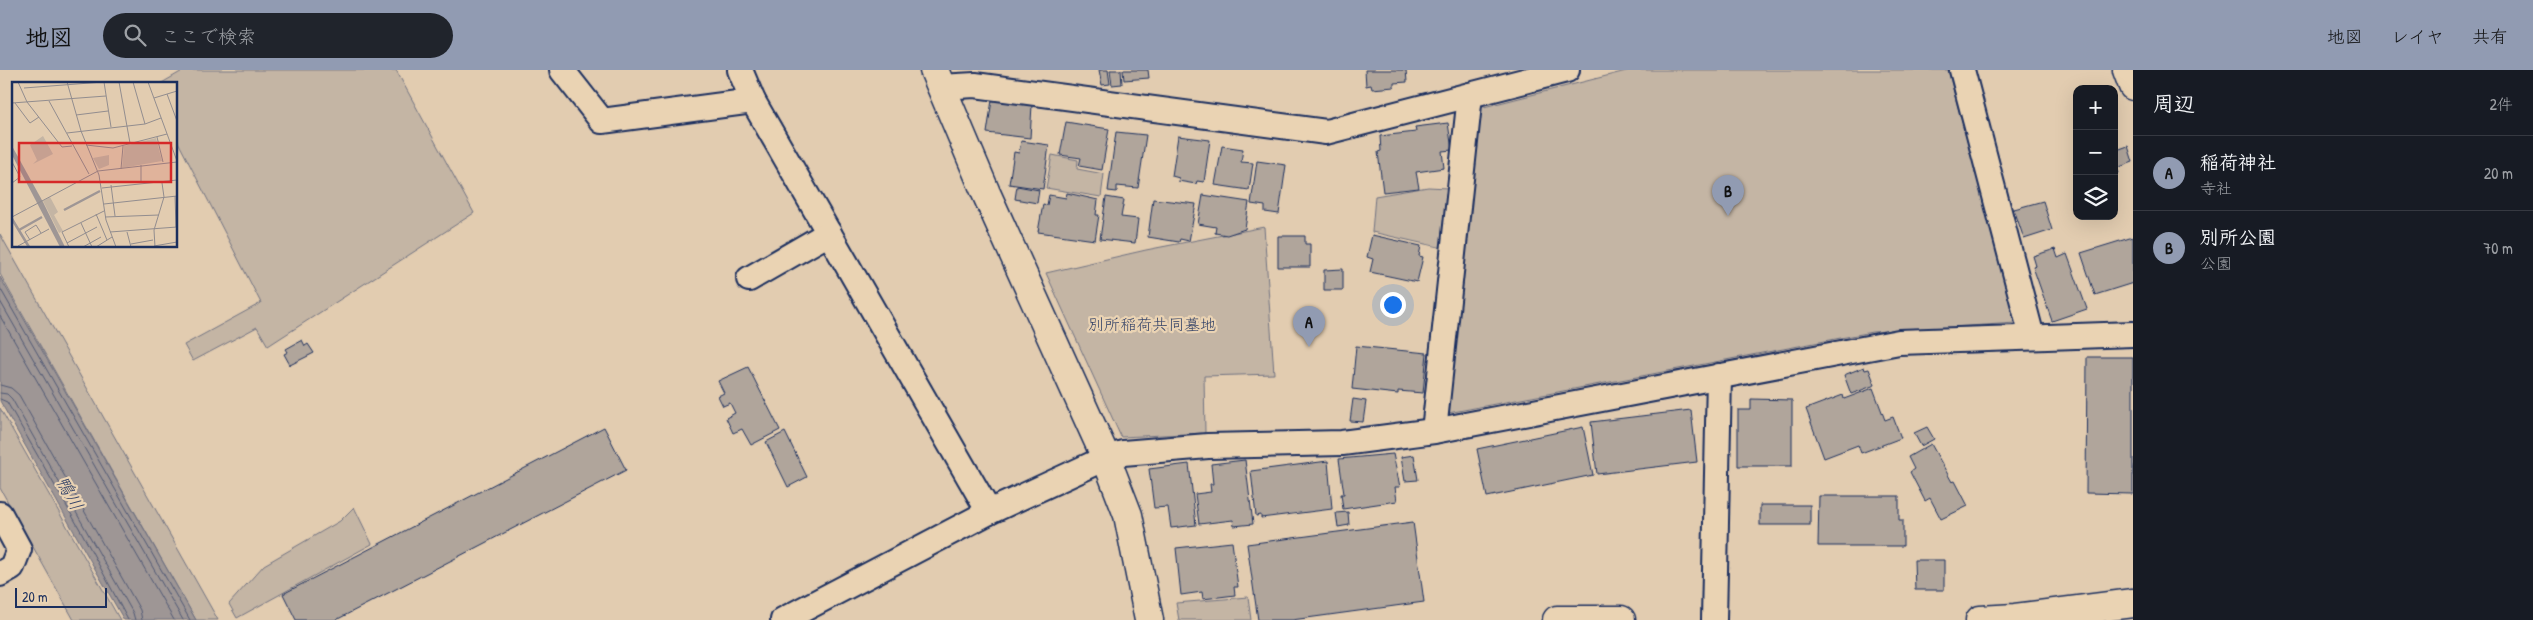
<!DOCTYPE html>
<html lang="ja">
<head>
<meta charset="utf-8">
<style>
	:root { --surface:#171b24; --page:#20242c; --text:#f1f3f6; --muted:#9ea1a6; --line:#363941; --accent:#919bb2 }
	body { margin:0; font-family:"Patrick Hand","Klee One",sans-serif; background:var(--page); color:var(--text) }
	.controls { position:absolute; right:15px; top:15px; display:grid; overflow:hidden; border-radius:10px; box-shadow:0 5px 20px #0002 }
	.controls button { width:45px; height:45px; display:grid; place-items:center; padding:0; border:0; border-bottom:1px solid var(--line); background:var(--surface); color:var(--text); font:25px sans-serif }
	.scale { position:absolute; left:15px; bottom:12px; width:92px; box-sizing:border-box; padding-left:5px; border:2px solid #1b2f5e; border-top:0; font-size:14px; line-height:18px; white-space:nowrap; color:#1b2f5e; -webkit-text-stroke:4px #ead3b3; paint-order:stroke }
	.you { position:absolute; left:1392px; top:234px; width:18px; height:18px; margin:-12px; border:4px solid #fff; border-radius:50%; background:#1a73e8; box-shadow:0 0 0 8px #1a73e833 }
	.badge { display:grid; place-items:center; width:32px; height:32px; border-radius:50%; background:var(--accent); color:#111; font-size:16px; font-weight:700 }
	.pin { position:absolute; translate:-50% -41px; filter:drop-shadow(0 1px 2px #0008) }
	.pin::after { content:''; position:absolute; top:26px; width:18px; height:15px; background:inherit; clip-path:polygon(0 0,100% 0,50% 100%) }
	.list { margin:0; padding:0; list-style:none }
	h2 { display:flex; justify-content:space-between; align-items:center; height:65px; margin:0; padding:0 20px; font-size:21px }
	h2 small { font-size:16px; font-weight:400; color:var(--muted) }
	.list li { display:grid; grid-template-columns:32px 1fr auto; gap:15px; align-items:center; box-sizing:border-box; height:75px; padding:0 20px; border-top:1px solid var(--line) }
	.list b { display:block; font-size:19px; white-space:nowrap }
	.list p { margin:0; font-size:16px; white-space:nowrap; color:var(--muted) }
	.list em { font-size:16px; font-style:normal; color:var(--muted) }
	.icon { flex:none; width:28px; height:28px; fill:none; stroke:currentColor; stroke-width:2; stroke-linecap:round; stroke-linejoin:round }
	.map { position:relative; flex:none; width:2133px; height:550px; overflow:hidden }
	header { display:flex; align-items:center; gap:30px; box-sizing:border-box; height:70px; padding:0 25px; background:var(--accent); color:#111 }
	header strong { font-size:24px }
	nav { display:flex; gap:28px; margin-inline-start:auto; font-size:18px }
	.search { width:350px; height:45px; background:var(--page); display:flex; align-items:center; gap:12px; box-sizing:border-box; padding:0 18px; border-radius:28px; color:var(--muted); font-size:19px }
	main { display:flex }
	aside { flex:1; background:var(--surface) }
	.map>svg:first-child { display:block }
	.green { fill:#c4b5a4; stroke:#707281 }
	.water { fill:#9e9695; stroke:#6a6d7f }
	.lines { fill:none; stroke-linecap:round; stroke-linejoin:round }
	.shore { stroke:#4f5874; stroke-width:1 }
	.building { fill:#b0a59b; stroke:#1b2f5e }
	.street-casing { stroke:#1b2f5e; stroke-width:28 }
	.secondary-casing { stroke:#1b2f5e; stroke-width:31 }
	.street { stroke:#ead3b3; stroke-width:24 }
	.secondary { stroke:#ead3b3; stroke-width:28 }
	.labels { text-anchor:middle; dominant-baseline:central; stroke-width:4.5; stroke-linejoin:round; paint-order:stroke }
	.park-label { font-size:16px; fill:#344368; stroke:#ead3b3 }
	.water-label { font-size:18px; font-style:italic; fill:#354469; stroke:#ead3b3 }
	.inset-river { fill:none; stroke:#9e9695; stroke-width:2.5 }
	.inset-road { fill:none; stroke:#928d8f; stroke-width:1 }
	.view { fill:#d62828; fill-opacity:0.15; stroke:#d62828; stroke-width:2.5 }
	.inset-edge { fill:none; stroke:#1b2f5e; stroke-width:2.5 }
</style>
</head>
<body>
<header>
<strong>地図</strong>
<div class="search"><svg class="icon" aria-label="search" viewBox="0 0 24 24"><circle cx="10" cy="10" r="6"/><path d="M15 15l6 6"/></svg>ここで検索</div>
<nav><a>地図</a><a>レイヤ</a><a>共有</a></nav>
</header>
<main>
<div class="map">
<svg width="2133" height="550" viewBox="0 0 2133 550">
	<rect width="100%" height="100%" fill="#e2ccb0"/>
	<filter id="ink" filterUnits="userSpaceOnUse"><feTurbulence type="fractalNoise" baseFrequency=".02" numOctaves="2"/><feDisplacementMap in="SourceGraphic" scale="10" xChannelSelector="R" yChannelSelector="G"/><feConvolveMatrix kernelMatrix="1 2 1 2 8 2 1 2 1" color-interpolation-filters="sRGB"/></filter>
	<g filter="url(#ink)">
		<g class="green">
			<polygon points="184,0 396,0 474,143 268,276 257,257 193,291 184,275 261,233 176,68 176,14 160,14"/>
			<polygon points="1630,0 1948,0 2016,253 1872,262 1448,343 1480,38"/>
			<polygon points="1052,85 1078,90 1077,99 1104,104 1101,127 1046,118"/>
			<polygon points="1428,117 1448,118 1443,178 1372,162 1375,126"/>
			<polygon points="1264,157 1274,304 1204,306 1205,363 1121,367 1046,203 1146,180"/>
			<polygon points="0,164 218,550 196,550 11,224 0,204"/>
			<polygon points="0,338 120,550 74,550 0,418"/>
			<polygon points="354,437 372,474 237,548 229,534 264,495 340,451"/>
			<polygon points="1248,527 1251,550 1179,550 1176,533"/>
		</g>
		<polygon class="water" points="0,207 196,550 124,550 0,331"/>
		<g class="lines">
			<g class="shore">
				<polyline points="0,218 190,550"/>
				<polyline points="0,231 183,550"/>
				<polyline points="0,246 174,550"/>
				<polyline points="0,315 11,318 19,325 140,540 142,550"/>
				<polyline points="0,323 7,324 12,329 133,543 135,550"/>
				<polyline points="0,329 7,332 82,463 128,550"/>
			</g>
		</g>
		<g class="building">
			<polygon points="1099,0 1108,0 1110,14 1102,15"/>
			<polygon points="1110,0 1121,0 1122,14 1112,15"/>
			<polygon points="1123,0 1148,0 1149,8 1124,10"/>
			<polygon points="1365,0 1406,0 1407,12 1394,13 1394,17 1372,19 1371,15 1366,16"/>
			<polygon points="992,30 1032,35 1030,68 987,63"/>
			<polygon points="1066,52 1109,59 1102,100 1079,96 1081,88 1060,85"/>
			<polygon points="1448,53 1452,80 1442,81 1444,98 1416,102 1419,118 1383,122 1378,82 1381,81 1380,66 1416,62 1415,57"/>
			<polygon points="1116,62 1146,65 1138,118 1117,116 1117,122 1108,121"/>
			<polygon points="1178,66 1210,70 1204,112 1197,111 1196,114 1178,111 1179,108 1172,106"/>
			<polygon points="1021,71 1049,75 1043,119 1009,114 1014,82 1019,83"/>
			<polygon points="1222,76 1243,79 1241,92 1253,93 1249,120 1215,115"/>
			<polygon points="2128,76 2133,92 2117,98 2119,103 2114,105 2114,81"/>
			<polygon points="1257,91 1286,95 1279,144 1265,142 1265,136 1251,134"/>
			<polygon points="1017,116 1039,120 1037,133 1015,129"/>
			<polygon points="1067,123 1098,130 1096,145 1099,145 1095,170 1038,162 1043,134 1047,135 1049,125 1066,128"/>
			<polygon points="1203,125 1249,132 1245,159 1227,165 1215,163 1216,157 1198,154"/>
			<polygon points="1106,127 1124,130 1121,147 1138,149 1135,173 1100,169"/>
			<polygon points="1153,129 1196,134 1189,171 1180,169 1179,172 1148,167"/>
			<polygon points="2043,131 2052,160 2024,169 2014,139"/>
			<polygon points="1372,165 1421,176 1419,186 1423,187 1417,212 1370,202 1373,189 1367,187"/>
			<polygon points="1278,166 1305,166 1305,174 1310,174 1310,197 1278,197"/>
			<polygon points="2133,167 2133,213 2095,225 2081,183"/>
			<polygon points="2055,179 2058,188 2067,184 2087,239 2052,251 2033,197 2036,196 2033,186"/>
			<polygon points="1343,199 1343,220 1324,220 1324,200"/>
			<polygon points="302,270 305,276 308,274 314,283 290,295 284,284 288,282 286,279"/>
			<polygon points="1356,276 1427,283 1423,323 1398,321 1398,324 1352,319"/>
			<polygon points="2087,287 2133,287 2133,424 2086,423"/>
			<polygon points="748,297 780,360 751,375 742,359 733,363 726,348 735,343 730,333 723,336 718,326 724,323 718,311"/>
			<polygon points="1864,297 1865,300 1869,299 1875,315 1851,324 1844,305"/>
			<polygon points="1873,318 1885,350 1893,347 1901,368 1861,383 1858,375 1824,388 1806,339 1843,325 1844,329"/>
			<polygon points="1353,329 1366,331 1363,352 1350,351"/>
			<polygon points="1751,329 1792,330 1792,396 1738,396 1738,340 1751,340"/>
			<polygon points="1691,340 1697,392 1597,404 1591,352"/>
			<polygon points="604,357 626,400 336,550 296,550 283,524"/>
			<polygon points="1583,357 1593,405 1487,427 1477,379"/>
			<polygon points="1927,357 1934,369 1921,376 1914,363"/>
			<polygon points="785,362 807,407 788,417 766,372"/>
			<polygon points="1931,374 1952,412 1955,411 1968,436 1941,449 1930,428 1925,431 1910,402 1914,399 1908,387"/>
			<polygon points="1393,384 1400,417 1395,417 1397,431 1343,439 1341,424 1344,424 1339,389"/>
			<polygon points="1414,385 1418,410 1405,411 1401,387"/>
			<polygon points="1245,390 1253,454 1234,456 1233,450 1199,454 1195,424 1211,422 1210,414 1213,414 1211,394"/>
			<polygon points="1328,391 1332,439 1261,448 1261,445 1256,446 1251,401"/>
			<polygon points="1189,394 1196,455 1171,458 1168,437 1154,438 1149,399"/>
			<polygon points="1819,426 1899,426 1899,450 1903,450 1903,476 1818,476"/>
			<rect x="1760" y="435" width="50" height="20"/>
			<polygon points="1348,442 1349,455 1338,457 1336,443"/>
			<polygon points="1413,452 1424,532 1292,550 1258,550 1247,474"/>
			<polygon points="1232,472 1238,517 1234,517 1235,525 1203,529 1202,522 1181,525 1176,478"/>
			<polygon points="1914,490 1944,490 1944,520 1915,520"/>
		</g>
		<g class="lines">
			<g class="street-casing">
				<g id="street">
					<polyline points="562,0 602,51 753,31"/>
					<polyline points="740,0 753,31 989,442"/>
					<polyline points="1962,0 2032,267"/>
					<polyline points="940,17 975,15 1326,62 1567,0"/>
					<polyline points="749,209 829,163"/>
					<polyline points="1434,361 1470,25"/>
					<polyline points="0,444 19,479 12,497 0,504"/>
					<polyline points="783,550 989,442 1106,388 1123,383 1208,376 1342,373 1434,361 1899,272 2133,264"/>
					<polyline points="1714,550 1719,306"/>
				</g>
			</g>
			<g class="secondary-casing">
				<g id="secondary">
					<polyline points="934,0 986,123 1106,388 1128,445 1149,550"/>
					<polyline points="2127,0 2133,16"/>
					<polyline points="1557,550 1621,550"/>
					<polyline points="1980,550 2015,548 2133,533"/>
				</g>
			</g>
			<use href="#street" class="street"/>
			<use href="#secondary" class="secondary"/>
		</g>
	</g>
	<g class="labels">
		<g class="park-label">
			<text x="1152" y="254">別所稲荷共同墓地</text>
		</g>
		<g class="water-label">
			<text transform="translate(70 423) rotate(61)">鴨川</text>
		</g>
	</g>
	<g transform="translate(12 12)">
		<rect width="165" height="165" fill="#e2ccb0"/>
		<path d="M 31,54 L 41,72 L 21,82 L 25,78 L 18,63 ZM 144,56 L 150,79 L 110,86 L 112,64 ZM 97,73 L 97,83 L 87,87 L 81,76 ZM 38,115 L 46,130 L 42,133 L 51,149 L 47,151 L 31,119 Z" fill="#c4b5a4"/>
		<path d="M 0,64 L 31,120 L 53,165 L 48,165 L 0,73 Z" fill="#9e9695"/>
		<path class="inset-river" d="M 52,128 L 88,109M 0,137 L 17,165M 7,148 L 30,135"/>
		<path class="inset-road" d="M 6,0 L 15,20 L 50,65 L 60,64M 55,0 L 69,49 L 87,93 L 94,138 L 104,165M 92,0 L 99,45M 107,0 L 118,61M 121,0 L 133,42M 136,0 L 165,79M 12,6 L 91,0M 155,12 L 165,39M 142,16 L 165,9M 37,19 L 77,92M 0,21 L 94,14M 3,21 L 18,41 L 27,35M 64,33 L 96,29M 55,51 L 133,42 L 149,36M 145,55 L 151,80M 74,63 L 101,66 L 155,52M 0,80 L 8,95 L 0,101M 109,87 L 111,64M 129,101 L 129,83M 99,103 L 103,134M 90,106 L 165,98M 163,114 L 164,145M 92,122 L 165,114M 84,132 L 95,158M 0,135 L 86,89 L 165,80M 93,135 L 147,133M 69,141 L 80,165M 98,150 L 165,145M 115,150 L 119,165M 18,158 L 13,150 L 24,143 L 29,151M 55,161 L 85,145M 119,162 L 141,158M 6,164 L 37,147M 142,164 L 165,160M 57,165 L 50,150 L 92,129M 71,165 L 89,155M 84,165 L 100,155M 143,165 L 142,148 L 152,115 L 150,101"/>
		<path class="view" d="M 7,61 L 159,61 L 159,100 L 7,100 Z"/>
		<rect width="165" height="165" class="inset-edge"/>
	</g>
</svg>
<div class="controls">
<button>+</button>
<button>−</button>
<button><svg class="icon" aria-label="layers" viewBox="0 0 24 24"><path d="M12 4l9 5-9 5-9-5zM3 14l9 5 9-5"/></svg></button>
</div>
<div class="scale">20 m</div>
<div class="you"></div>
<div class="pin badge" style="left:1309px;top:277px">A</div>
<div class="pin badge" style="left:1728px;top:146px">B</div>
</div>
<aside>
<h2>周辺<small>2件</small></h2>
<ul class="list">
<li><span class="badge">A</span><div><b>稲荷神社</b><p>寺社</p></div><em>20 m</em></li>
<li><span class="badge">B</span><div><b>別所公園</b><p>公園</p></div><em>70 m</em></li>
</ul>
</aside>
</main>
</body>
</html>
